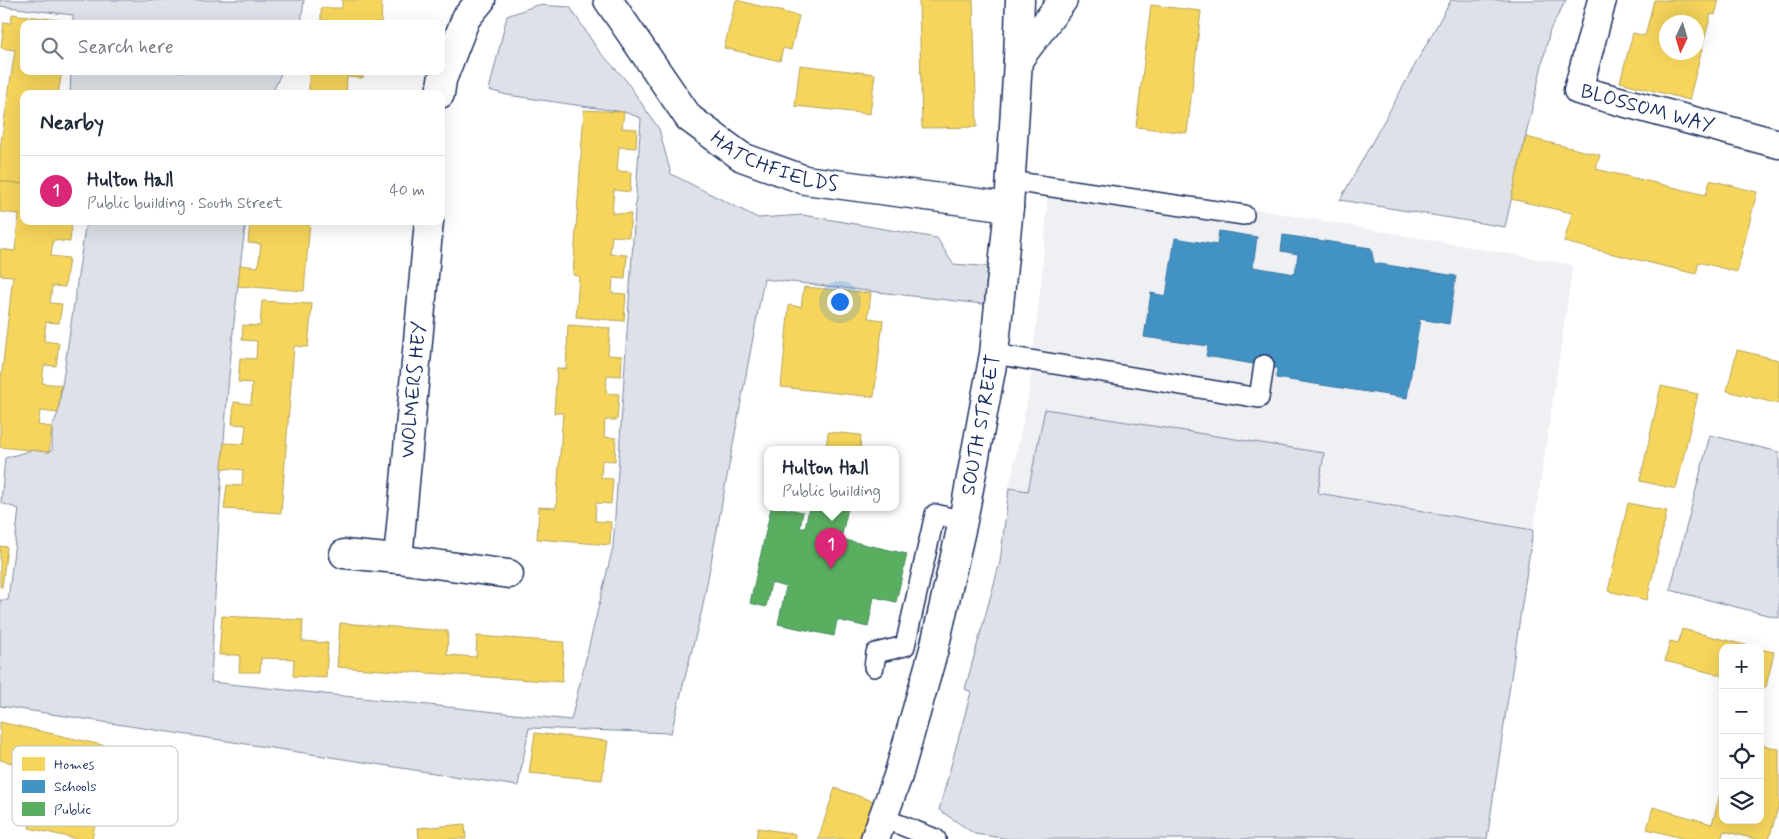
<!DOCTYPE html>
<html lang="en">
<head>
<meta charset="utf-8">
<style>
	:root { --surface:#fff; --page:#f2f2f3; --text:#1f2937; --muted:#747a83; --line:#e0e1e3; --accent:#db2777 }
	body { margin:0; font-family:Mynerve,sans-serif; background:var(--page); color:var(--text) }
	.controls { position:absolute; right:15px; bottom:15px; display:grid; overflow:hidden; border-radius:10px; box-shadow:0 5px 20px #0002 }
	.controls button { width:45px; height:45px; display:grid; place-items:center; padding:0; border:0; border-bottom:1px solid var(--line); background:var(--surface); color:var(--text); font:25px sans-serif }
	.compass { position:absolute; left:1659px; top:15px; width:45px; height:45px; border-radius:50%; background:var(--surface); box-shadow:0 5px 20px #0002; rotate:184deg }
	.you { position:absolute; left:839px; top:301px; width:18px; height:18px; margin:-12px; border:4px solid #fff; border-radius:50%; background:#1a73e8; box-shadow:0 0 0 8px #1a73e833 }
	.badge { display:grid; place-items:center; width:32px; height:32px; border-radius:50%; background:var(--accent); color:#fff; font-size:16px; font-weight:700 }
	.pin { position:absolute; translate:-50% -41px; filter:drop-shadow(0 1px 2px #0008) }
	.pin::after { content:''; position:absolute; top:26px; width:18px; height:15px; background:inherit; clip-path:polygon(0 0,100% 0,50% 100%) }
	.popup { position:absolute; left:764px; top:446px; width:135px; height:65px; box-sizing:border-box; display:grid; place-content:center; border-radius:10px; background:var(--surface); filter:drop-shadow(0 1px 4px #0005); font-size:16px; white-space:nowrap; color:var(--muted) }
	.popup b { font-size:19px; color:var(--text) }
	.popup::after { content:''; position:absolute; left:50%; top:100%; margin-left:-10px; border:10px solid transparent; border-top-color:var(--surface) }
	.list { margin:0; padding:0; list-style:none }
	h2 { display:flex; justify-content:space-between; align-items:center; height:65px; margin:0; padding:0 20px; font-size:21px }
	h2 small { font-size:16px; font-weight:400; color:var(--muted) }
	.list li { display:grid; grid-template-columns:32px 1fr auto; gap:15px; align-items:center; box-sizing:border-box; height:70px; padding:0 20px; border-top:1px solid var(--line) }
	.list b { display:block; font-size:19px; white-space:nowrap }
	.list p { margin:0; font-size:16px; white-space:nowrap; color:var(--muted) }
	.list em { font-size:16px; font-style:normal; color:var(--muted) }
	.icon { flex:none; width:28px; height:28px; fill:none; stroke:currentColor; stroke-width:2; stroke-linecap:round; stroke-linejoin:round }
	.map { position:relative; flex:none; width:1779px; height:839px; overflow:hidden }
	.search { position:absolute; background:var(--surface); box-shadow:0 5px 20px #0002; left:20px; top:20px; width:425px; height:55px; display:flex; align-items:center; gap:12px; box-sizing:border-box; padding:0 18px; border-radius:10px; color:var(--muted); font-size:19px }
	.panel { position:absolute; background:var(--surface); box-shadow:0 5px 20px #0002; left:20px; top:90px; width:425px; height:135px; border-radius:10px }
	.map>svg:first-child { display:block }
	.built { fill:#eff0f4 }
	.green { fill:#dee1e7; stroke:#7c88a2 }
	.homes { fill:#f6d55c; stroke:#b4a35d; fill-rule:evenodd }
	.schools { fill:#4393c3; stroke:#3775a5 }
	.public { fill:#5aae61; stroke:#478860 }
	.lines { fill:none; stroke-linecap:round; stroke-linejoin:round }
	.service-casing { stroke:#1b2f5e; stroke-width:22 }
	.minor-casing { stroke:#1b2f5e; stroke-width:31 }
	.tertiary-casing { stroke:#1b2f5e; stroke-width:31 }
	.service { stroke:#fff; stroke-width:19 }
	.minor { stroke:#fff; stroke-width:28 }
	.tertiary { stroke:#fff; stroke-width:28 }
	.labels { text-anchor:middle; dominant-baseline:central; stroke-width:5; stroke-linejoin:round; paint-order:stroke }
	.street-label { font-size:20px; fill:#1b2f5e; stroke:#fff }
	.key { fill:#fff; stroke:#bbc1cf; stroke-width:1 }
	.key-label { font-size:14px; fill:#1b2f5e }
</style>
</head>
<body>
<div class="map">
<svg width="1779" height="839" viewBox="0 0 1779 839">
	<rect width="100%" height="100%" fill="#fff"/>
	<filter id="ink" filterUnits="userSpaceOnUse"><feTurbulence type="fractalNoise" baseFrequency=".02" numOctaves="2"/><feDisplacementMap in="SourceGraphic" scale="10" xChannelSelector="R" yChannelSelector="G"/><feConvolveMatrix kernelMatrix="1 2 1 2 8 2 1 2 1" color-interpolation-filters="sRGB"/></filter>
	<g filter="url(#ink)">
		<polygon class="built" points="1049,176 1232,205 1573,265 1487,839 1010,839 975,834 939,810 971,692 965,689 1000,562 1009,488 1028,397 1042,274"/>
		<g class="green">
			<polygon points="0,0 304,0 301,24 73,24 73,15 0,6"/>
			<polygon points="1451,0 1566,0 1550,30 1505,227 1340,200"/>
			<path d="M 537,5 L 570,7 L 598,50 L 625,79 L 659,129 L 671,174 L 758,218 L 803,215 L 937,238 L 953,264 L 995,267 L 991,305 L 764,279 L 702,610 L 671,733 L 529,728 L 518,786 L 0,706 L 0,600 L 8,600 L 19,509 L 1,503 L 5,458 L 32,450 L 49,452 L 52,450 L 52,427 L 58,413 L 86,221 L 246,221 C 225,374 218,528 211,682 L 571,720 L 613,547 L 641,118 L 624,112 L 507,95 L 489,90 L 507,16 Z"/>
			<polygon points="71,71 282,71 272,94 70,94"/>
			<polygon points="1045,409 1324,453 1318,493 1533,530 1487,839 1010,839 975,834 939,810 971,692 965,689 1000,562 1009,488 1028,491"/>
			<polygon points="1710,435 1779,452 1779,618 1670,590"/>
		</g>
		<g class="homes">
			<polygon points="342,0 382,0 381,24 321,24 321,8 342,8"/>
			<polygon points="736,0 799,16 791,50 783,48 780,61 724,48"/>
			<polygon points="919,0 973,0 977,127 922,128"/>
			<path d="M 1654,0 L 1719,0 L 1715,15 L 1711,14 L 1689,100 L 1620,82 L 1633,33 L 1645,36 ZM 1666,22 L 1696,22 L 1696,52 L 1666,52 Z"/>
			<polygon points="1151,5 1201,11 1187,133 1136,127"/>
			<polygon points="12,14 67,21 66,24 24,24 24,71 62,72 58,94 43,92 42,94 24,94 24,184 0,181 0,149 15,50 1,48 4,22 11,23"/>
			<polygon points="800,65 875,74 870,114 795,106"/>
			<polygon points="309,71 363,71 363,78 347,77 346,94 292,94 292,92 309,94"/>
			<polygon points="584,110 624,112 622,128 637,129 636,148 619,147 617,171 631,172 630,192 614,190 612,213 631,214 629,237 612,236 610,254 627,255 625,279 613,278 612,293 626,294 624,321 576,317 579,276 573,275"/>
			<polygon points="1526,137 1600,155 1596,169 1706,195 1710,180 1757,192 1737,272 1699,262 1696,274 1564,242 1572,213 1511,199"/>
			<polygon points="0,181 24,184 24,221 72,221 70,242 53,240 51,256 69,258 65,287 52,286 50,303 62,304 59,323 46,322 44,341 59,343 56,366 44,365 42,383 61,385 58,413 40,411 38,425 52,427 49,452 0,447 0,389 13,276 0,275 0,249 15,251 19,214 0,212"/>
			<polygon points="265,221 310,221 304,291 238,286 240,265 258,267 261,244 248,243 250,222 265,223"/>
			<polygon points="804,287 871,293 868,318 883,320 874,397 781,387 789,305 801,307"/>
			<polygon points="262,301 312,304 308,347 294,346 281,513 224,509 227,485 242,486 243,470 222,468 224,443 244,444 246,425 232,424 234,402 251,404 252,383 238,382 240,358 256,359 257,341 242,340 243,325 260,326"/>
			<polygon points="568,325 610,328 608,355 622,356 621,376 607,375 606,393 619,394 617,420 605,420 604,437 616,438 615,461 602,460 601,478 613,479 611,504 596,503 595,521 611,522 610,545 537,539 539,507 556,508 563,413 554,413 557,368 566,369"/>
			<polygon points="1737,350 1779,360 1779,404 1727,391"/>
			<polygon points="1661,386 1698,394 1676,489 1640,481"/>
			<polygon points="828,432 861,435 860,450 826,450"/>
			<polygon points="1628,503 1667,511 1647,600 1608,591"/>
			<polygon points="0,546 7,547 2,587 0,587"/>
			<polygon points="222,616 303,620 302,641 328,643 326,678 293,676 294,659 261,658 260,672 239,672 240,655 219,655"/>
			<polygon points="340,623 448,631 447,655 476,657 477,636 564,642 562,682 337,667"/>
			<polygon points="1682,629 1757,648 1723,648 1723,676 1665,661 1670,641 1678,643"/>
			<polygon points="1760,649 1774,652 1766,687 1760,686"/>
			<polygon points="0,722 111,747 92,839 77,839 29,828 40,770 0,760"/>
			<polygon points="535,733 608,741 602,780 529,773"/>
			<polygon points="1760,744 1779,749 1779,804 1769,839 1755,839 1724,831 1721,839 1685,839 1647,829 1653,807 1712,824 1723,784 1723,820 1760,820"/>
			<polygon points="835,788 879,803 867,839 818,839"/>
			<polygon points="465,824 466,839 419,839 418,828"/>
			<polygon points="758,828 795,834 795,839 756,839"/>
		</g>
		<polygon class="schools" points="1219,231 1257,237 1253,267 1295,274 1298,254 1281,251 1283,235 1371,248 1374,263 1456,276 1449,324 1420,319 1407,398 1276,378 1277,368 1206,356 1208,346 1144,337 1151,293 1166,296 1175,238 1217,245"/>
		<polygon class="public" points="771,508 783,508 803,512 800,528 805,528 809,508 848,508 841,539 907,554 896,602 874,597 868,627 837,620 834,636 778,624 786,587 771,583 766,607 750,603"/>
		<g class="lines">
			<g class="service-casing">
				<g id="service">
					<polyline points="1010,181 1244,215"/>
					<polyline points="994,354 1259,398 1264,365"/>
					<polyline points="874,667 876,653 905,646 935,514 963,521"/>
					<polyline points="883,818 936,839"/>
				</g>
			</g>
			<g class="minor-casing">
				<g id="minor">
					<path id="s1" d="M 608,0 L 689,118 L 742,157 L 805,180 L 1009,207"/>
					<path id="s2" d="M 1602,0 L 1578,90 L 1779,144"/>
					<polyline points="1018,60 1063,0"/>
					<polyline points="440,94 442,80 466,18 481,0"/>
					<polyline points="344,554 398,559 509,574"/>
					<path id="s3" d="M 398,559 L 429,221"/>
				</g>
			</g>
			<g class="tertiary-casing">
				<g id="tertiary">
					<path id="s4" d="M 875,839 L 898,776 L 934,649 L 963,521 L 994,354 L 1009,207 L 1018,60 L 1020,0"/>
				</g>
			</g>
			<use href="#service" class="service"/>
			<use href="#minor" class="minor"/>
			<use href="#tertiary" class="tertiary"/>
		</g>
	</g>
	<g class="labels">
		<g class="street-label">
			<text stroke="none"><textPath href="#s2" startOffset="165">BLOSSOM WAY</textPath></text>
			<text stroke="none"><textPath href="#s1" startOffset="241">HATCHFIELDS</textPath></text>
			<text stroke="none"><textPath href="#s3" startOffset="170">WOLMERS HEY</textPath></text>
			<text stroke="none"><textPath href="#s4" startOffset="428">SOUTH STREET</textPath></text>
		</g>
	</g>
	<rect x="12" y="746" width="166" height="80" rx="8" class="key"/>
	<rect x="22" y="757" width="23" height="14" fill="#f6d55c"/>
	<rect x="22" y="780" width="23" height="13" fill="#4393c3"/>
	<rect x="22" y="802" width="23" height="14" fill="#5aae61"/>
	<g class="key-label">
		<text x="54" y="769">Homes</text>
		<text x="54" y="791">Schools</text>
		<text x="54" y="814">Public</text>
	</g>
</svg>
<div class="controls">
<button>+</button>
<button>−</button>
<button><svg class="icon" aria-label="locate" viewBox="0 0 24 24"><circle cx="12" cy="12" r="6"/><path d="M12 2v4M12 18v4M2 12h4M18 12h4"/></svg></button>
<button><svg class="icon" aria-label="layers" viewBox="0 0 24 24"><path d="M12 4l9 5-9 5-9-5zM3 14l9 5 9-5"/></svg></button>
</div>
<svg class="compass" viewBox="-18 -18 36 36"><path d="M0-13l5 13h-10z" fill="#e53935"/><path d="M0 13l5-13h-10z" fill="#747a83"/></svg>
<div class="you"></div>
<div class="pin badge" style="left:831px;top:569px">1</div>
<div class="popup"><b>Hulton Hall</b>Public building</div>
<div class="search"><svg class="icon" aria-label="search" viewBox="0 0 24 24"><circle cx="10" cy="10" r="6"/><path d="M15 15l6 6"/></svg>Search here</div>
<section class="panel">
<h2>Nearby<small></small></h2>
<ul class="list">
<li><span class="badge">1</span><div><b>Hulton Hall</b><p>Public building · South Street</p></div><em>40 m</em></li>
</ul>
</section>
</div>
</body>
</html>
